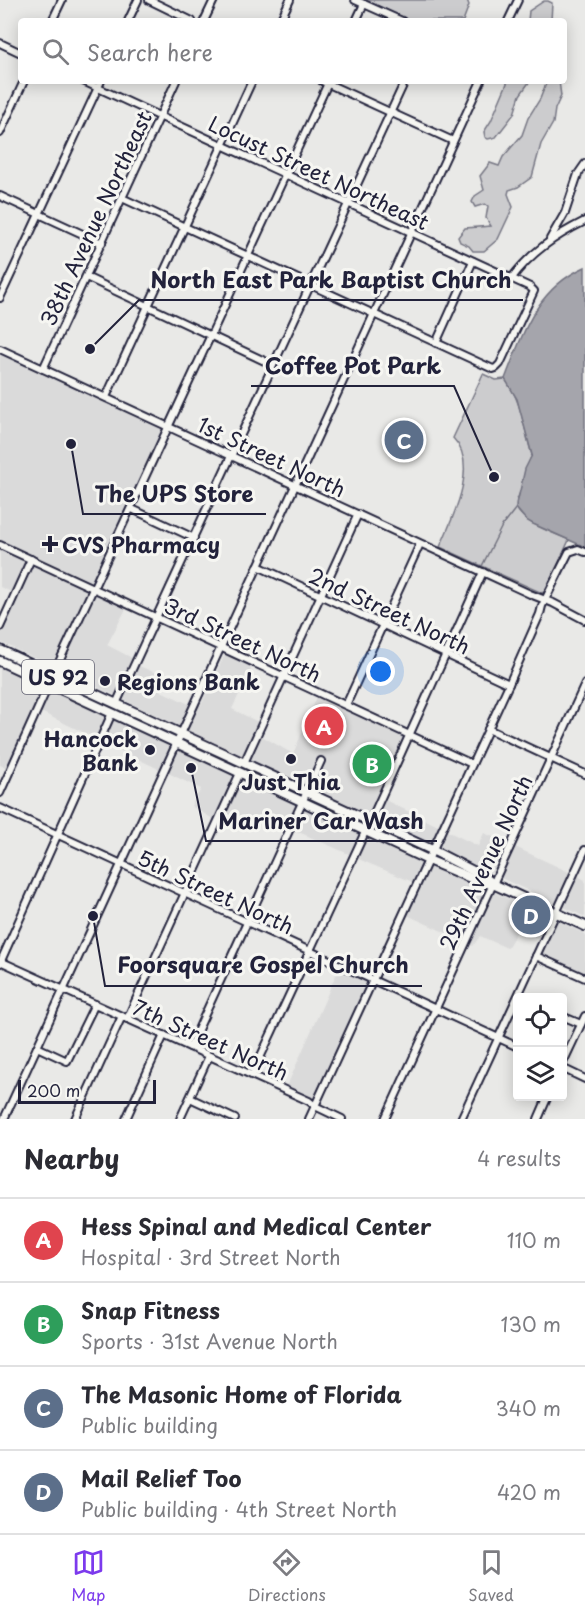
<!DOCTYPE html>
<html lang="en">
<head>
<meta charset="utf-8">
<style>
	:root { --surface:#fff; --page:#f7f7f7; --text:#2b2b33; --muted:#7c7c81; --line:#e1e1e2; --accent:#7c3aed }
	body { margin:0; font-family:"Playpen Sans",sans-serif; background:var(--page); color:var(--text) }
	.controls { position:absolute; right:18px; bottom:18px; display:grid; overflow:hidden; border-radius:6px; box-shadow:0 3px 15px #0003 }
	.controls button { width:54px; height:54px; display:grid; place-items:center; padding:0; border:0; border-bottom:2px solid var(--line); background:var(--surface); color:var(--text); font:30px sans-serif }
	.scale { position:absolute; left:18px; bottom:15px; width:138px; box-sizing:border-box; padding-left:6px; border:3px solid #22223b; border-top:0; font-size:16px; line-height:21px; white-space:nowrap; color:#22223b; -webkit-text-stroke:4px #f6f6f2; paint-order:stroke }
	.you { position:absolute; left:381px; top:672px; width:21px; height:21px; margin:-15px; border:4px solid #fff; border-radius:50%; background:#1a73e8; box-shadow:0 0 0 9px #1a73e833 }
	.badge { display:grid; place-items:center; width:39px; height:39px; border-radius:50%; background:var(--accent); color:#fff; font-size:20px; font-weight:700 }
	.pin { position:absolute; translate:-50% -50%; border:3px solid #fff; box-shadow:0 2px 6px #0006 }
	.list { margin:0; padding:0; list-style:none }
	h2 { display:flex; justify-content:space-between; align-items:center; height:78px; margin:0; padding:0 24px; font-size:26px }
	h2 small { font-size:20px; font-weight:400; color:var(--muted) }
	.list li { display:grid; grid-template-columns:39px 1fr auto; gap:18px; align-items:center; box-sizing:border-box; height:84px; padding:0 24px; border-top:2px solid var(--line) }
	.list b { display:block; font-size:22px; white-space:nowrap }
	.list p { margin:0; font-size:20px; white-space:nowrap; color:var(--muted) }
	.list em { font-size:20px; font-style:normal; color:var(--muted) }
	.icon { flex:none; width:33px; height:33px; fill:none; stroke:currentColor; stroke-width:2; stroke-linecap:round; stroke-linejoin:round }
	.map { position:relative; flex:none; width:585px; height:1119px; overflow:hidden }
	.search { position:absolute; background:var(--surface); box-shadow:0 3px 15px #0003; left:18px; right:18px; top:18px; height:66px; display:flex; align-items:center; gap:15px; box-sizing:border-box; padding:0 21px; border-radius:6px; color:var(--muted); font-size:22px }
	.sheet { height:414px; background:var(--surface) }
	nav { display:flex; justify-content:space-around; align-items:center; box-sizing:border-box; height:84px; border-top:2px solid var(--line); background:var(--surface); font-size:16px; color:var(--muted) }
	nav a { display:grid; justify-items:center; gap:3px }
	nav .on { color:var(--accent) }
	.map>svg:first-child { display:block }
	.built { fill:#dadada }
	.green { fill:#ccccce; stroke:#777784; stroke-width:1.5 }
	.water { fill:#a5a5ac; stroke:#71717f; stroke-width:1.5 }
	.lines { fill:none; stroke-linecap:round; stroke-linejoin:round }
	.stream { stroke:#71717f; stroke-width:1.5 }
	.minor-casing { stroke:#22223b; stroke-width:10 }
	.major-casing { stroke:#22223b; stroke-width:12 }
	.minor { stroke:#f6f6f2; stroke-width:6 }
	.major { stroke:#f6f6f2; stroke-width:8 }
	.poi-dot { fill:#22223b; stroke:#f6f6f2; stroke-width:2 }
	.labels { text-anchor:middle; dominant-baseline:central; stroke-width:6; stroke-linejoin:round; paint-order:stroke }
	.shield { fill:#f6f6f2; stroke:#626272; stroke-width:1.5 }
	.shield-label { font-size:20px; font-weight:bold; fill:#22223b }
	.street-label { font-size:21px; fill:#22223b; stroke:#f6f6f2 }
	.poi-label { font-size:21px; font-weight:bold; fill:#22223b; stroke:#f6f6f2; text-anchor:start }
	.leader { fill:none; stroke:#22223b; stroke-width:2 }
	.callout-dot { fill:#22223b; stroke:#f6f6f2; stroke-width:2 }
	.callout-label { font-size:22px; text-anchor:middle; font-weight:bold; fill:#22223b; stroke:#f6f6f2; stroke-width:6; stroke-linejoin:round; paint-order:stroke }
</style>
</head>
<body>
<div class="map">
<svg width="585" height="1119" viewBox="0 0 585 1119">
	<rect width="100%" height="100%" fill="#e9e9e7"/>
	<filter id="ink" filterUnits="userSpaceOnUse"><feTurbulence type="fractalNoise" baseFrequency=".0167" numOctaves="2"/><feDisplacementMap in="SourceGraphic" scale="12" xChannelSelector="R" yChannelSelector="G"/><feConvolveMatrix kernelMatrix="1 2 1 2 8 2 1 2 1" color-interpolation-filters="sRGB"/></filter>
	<g filter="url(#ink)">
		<g class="built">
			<polygon points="0,352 166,427 93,585 0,542"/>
			<polygon points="0,547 28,560 0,620 11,594 9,591 0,587"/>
			<polygon points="33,562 90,589 54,667 0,642 0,633"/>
			<polygon points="95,591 127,607 107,645 134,659 117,696 59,670"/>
			<polygon points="226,652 253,665 232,709 260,723 244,757 186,729 198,704 201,705"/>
			<polygon points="137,665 165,677 160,688 161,691 191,705 181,727 122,699"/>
			<polygon points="0,666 45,686 8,768 0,765"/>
			<polygon points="50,688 108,714 97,739 41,712 13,771"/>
			<polygon points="318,695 405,735 370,816 311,788 324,760 319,758 307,786 249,759 260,735 293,754"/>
			<polygon points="113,716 173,744 161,770 102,742"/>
			<polygon points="178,746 237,774 215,820 191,806 201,789 166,772"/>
			<polygon points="242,776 299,803 287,828 232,814 224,825 220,823"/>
			<polygon points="383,799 440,827 432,845 374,818"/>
			<polygon points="304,805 362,832 351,855 292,829"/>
			<polygon points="445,830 478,846 484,833 509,844 495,874 437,847"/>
			<polygon points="367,834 425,861 415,883 356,858"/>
			<polygon points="513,846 571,873 557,904 499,877"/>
			<polygon points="430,863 488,889 464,941 407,915"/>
			<polygon points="576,875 585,880 585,917 562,906"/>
			<polygon points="493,892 551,918 540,940 519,928 507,948 480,936 473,946 469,944"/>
			<polygon points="556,920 585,934 585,976 540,955"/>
			<polygon points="339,968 369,981 314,1102 286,1088"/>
		</g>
		<g class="green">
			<polygon points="363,0 467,0 469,5 463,21 409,21"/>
			<polygon points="544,1 548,1 552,3 551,21 528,21 529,11"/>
			<polygon points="508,81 530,81 520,95 514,114 496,137 488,139 485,137 484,132 491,121"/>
			<polygon points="547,81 559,81 561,96 555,109 553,123 541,144 532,177 518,187 509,190 508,194 513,207 498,239 484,251 473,251 469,246 460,242 458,237 465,228 491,226 486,218 488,206 485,204 475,207 472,202 475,196 484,190 480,176 490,163 499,166 503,157 522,135 528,118 540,99"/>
			<path d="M 483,374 L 496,380 L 505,379 C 522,400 524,430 532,455 C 526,467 526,474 522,487 C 521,492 516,499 516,505 C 517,521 556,534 569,540 L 546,591 L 542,593 L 440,547 C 452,519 480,465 453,438 Z"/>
		</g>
		<path class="water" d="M 585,267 L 585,547 L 533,524 L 526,520 L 516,508 L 525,469 L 532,455 L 517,399 L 505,379 C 523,333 536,289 585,267 Z"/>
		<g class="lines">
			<polyline class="stream" points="482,566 502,526 516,508"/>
			<g class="minor-casing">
				<g id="minor">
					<polyline points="149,0 192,21"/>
					<polyline points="355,0 402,21"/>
					<polyline points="52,21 62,0"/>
					<polyline points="128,21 138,0"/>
					<polyline points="204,21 214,0"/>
					<polyline points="280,21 290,0"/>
					<polyline points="356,21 364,4"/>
					<polyline points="508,21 518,0"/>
					<polyline points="0,43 21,53"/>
					<polyline points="83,81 530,287 534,291 500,364 496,368 493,369 122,198"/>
					<polyline points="322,81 453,141"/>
					<polyline points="0,133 24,81"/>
					<polyline points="0,196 102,243"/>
					<polyline points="550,239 565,213 578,174 585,164"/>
					<polyline points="86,277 273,365"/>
					<path d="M 511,279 C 531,252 555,236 585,221"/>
					<polyline points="0,298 101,81"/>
					<polyline points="436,343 473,261"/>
					<polyline points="0,349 530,594 553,603 585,620"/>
					<polyline points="43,369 176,81"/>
					<polyline points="106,397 252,81"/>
					<polyline points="132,509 194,538"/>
					<polyline points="0,545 472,764"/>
					<polyline points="258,566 509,684"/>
					<polyline points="0,627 31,559"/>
					<polyline points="53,675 329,81"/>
					<polyline points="116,704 405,81"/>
					<polyline points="346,705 420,544"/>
					<polyline points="488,729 585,774"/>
					<polyline points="244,763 358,514"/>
					<polyline points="0,793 49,684"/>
					<polyline points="0,808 518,1047"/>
					<polyline points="370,822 483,572"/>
					<polyline points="536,956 585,978"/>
					<polyline points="0,961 309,1101 315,1106 342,1119"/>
					<polyline points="0,963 112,713"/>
					<polyline points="562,1016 581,1024"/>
					<polyline points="127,1019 240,773"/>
					<polyline points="37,1047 67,1061 95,1004"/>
					<polyline points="190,1047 321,761"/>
					<polyline points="562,1065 585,1016"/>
					<polyline points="562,1068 585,1079"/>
					<polyline points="252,1075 366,830"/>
					<polyline points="190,1098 235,1119"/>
					<polyline points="4,1119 481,81"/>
					<polyline points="75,1119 122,1016"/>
					<polyline points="126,1119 164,1035"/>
					<polyline points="180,1119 209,1056"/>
					<polyline points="309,1119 509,684 540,614 542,606 569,552 578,549 585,552"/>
					<polyline points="385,1119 585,684"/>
					<polyline points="461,1119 585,850"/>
					<polyline points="538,1119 548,1096"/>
				</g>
			</g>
			<g class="major-casing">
				<g id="major">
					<polyline points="0,650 432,850 483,876 492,883"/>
					<polyline points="0,661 428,860 480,882 493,884 585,926"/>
				</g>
			</g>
			<use href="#minor" class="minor"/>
			<use href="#major" class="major"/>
		</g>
	</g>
	<g class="poi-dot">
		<path d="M47 535h6v6h6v6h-6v6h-6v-6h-6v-6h6z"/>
		<circle cx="105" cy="681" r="6"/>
		<circle cx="150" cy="750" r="6"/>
		<circle cx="291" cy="759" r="6"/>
	</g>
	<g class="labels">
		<rect class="shield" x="22" y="660" width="72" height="34" rx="4.5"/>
		<g class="shield-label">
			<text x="58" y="677">US 92</text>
		</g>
		<g class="street-label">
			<text transform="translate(319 172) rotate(25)">Locust Street Northeast</text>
			<text transform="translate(95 218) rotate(-65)">38th Avenue Northeast</text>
			<text transform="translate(272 456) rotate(25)">1st Street North</text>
			<text transform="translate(390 610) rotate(25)">2nd Street North</text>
			<text transform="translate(243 639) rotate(25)">3rd Street North</text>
			<text transform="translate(485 862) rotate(-65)">29th Avenue North</text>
			<text transform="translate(216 891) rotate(25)">5th Street North</text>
			<text transform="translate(211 1039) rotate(24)">7th Street North</text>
		</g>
		<g class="poi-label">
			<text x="62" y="544">CVS Pharmacy</text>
			<text x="117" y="681">Regions Bank</text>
			<text x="138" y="738" text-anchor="end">Hancock<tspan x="138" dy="24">Bank</tspan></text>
			<text x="291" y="781" text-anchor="middle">Just Thia</text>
		</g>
	</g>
	<path class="leader" d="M90 349L139 300H523M494 477L454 386H251M71 444L83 514H266M191 768L206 841H437M93 916L105 986H422"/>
	<g class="callout-dot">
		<circle cx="90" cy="349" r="6"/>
		<circle cx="494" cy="477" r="6"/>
		<circle cx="71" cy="444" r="6"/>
		<circle cx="191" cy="768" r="6"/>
		<circle cx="93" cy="916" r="6"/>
	</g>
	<g class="callout-label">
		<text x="331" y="288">North East Park Baptist Church</text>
		<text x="353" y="374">Coffee Pot Park</text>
		<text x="174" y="502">The UPS Store</text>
		<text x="321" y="829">Mariner Car Wash</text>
		<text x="263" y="973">Foorsquare Gospel Church</text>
	</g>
</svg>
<div class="controls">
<button><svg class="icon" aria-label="locate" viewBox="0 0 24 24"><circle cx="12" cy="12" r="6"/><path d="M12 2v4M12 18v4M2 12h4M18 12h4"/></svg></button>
<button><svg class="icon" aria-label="layers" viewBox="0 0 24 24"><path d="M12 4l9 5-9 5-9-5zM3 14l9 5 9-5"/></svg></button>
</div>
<div class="scale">200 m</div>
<div class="you"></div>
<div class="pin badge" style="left:324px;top:726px;background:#e0444e">A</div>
<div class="pin badge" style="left:372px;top:764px;background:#2e9e5b">B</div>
<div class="pin badge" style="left:404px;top:440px;background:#5c6f8a">C</div>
<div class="pin badge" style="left:531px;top:915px;background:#5c6f8a">D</div>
<div class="search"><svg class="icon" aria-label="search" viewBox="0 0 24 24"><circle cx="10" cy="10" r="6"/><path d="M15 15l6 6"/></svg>Search here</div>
</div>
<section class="sheet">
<h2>Nearby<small>4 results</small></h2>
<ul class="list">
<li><span class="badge" style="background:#e0444e">A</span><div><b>Hess Spinal and Medical Center</b><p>Hospital · 3rd Street North</p></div><em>110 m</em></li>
<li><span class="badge" style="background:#2e9e5b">B</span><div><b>Snap Fitness</b><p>Sports · 31st Avenue North</p></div><em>130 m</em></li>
<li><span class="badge" style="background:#5c6f8a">C</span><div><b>The Masonic Home of Florida</b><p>Public building</p></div><em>340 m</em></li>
<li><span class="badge" style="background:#5c6f8a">D</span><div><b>Mail Relief Too</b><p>Public building · 4th Street North</p></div><em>420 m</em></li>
</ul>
</section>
<nav>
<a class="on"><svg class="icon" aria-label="map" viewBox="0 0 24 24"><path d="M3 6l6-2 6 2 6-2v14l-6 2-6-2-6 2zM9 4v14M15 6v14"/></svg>Map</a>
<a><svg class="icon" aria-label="directions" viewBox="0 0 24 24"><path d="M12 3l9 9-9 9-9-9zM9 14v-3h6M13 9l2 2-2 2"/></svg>Directions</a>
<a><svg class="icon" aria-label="saved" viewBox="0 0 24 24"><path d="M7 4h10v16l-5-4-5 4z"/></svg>Saved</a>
</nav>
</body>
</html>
